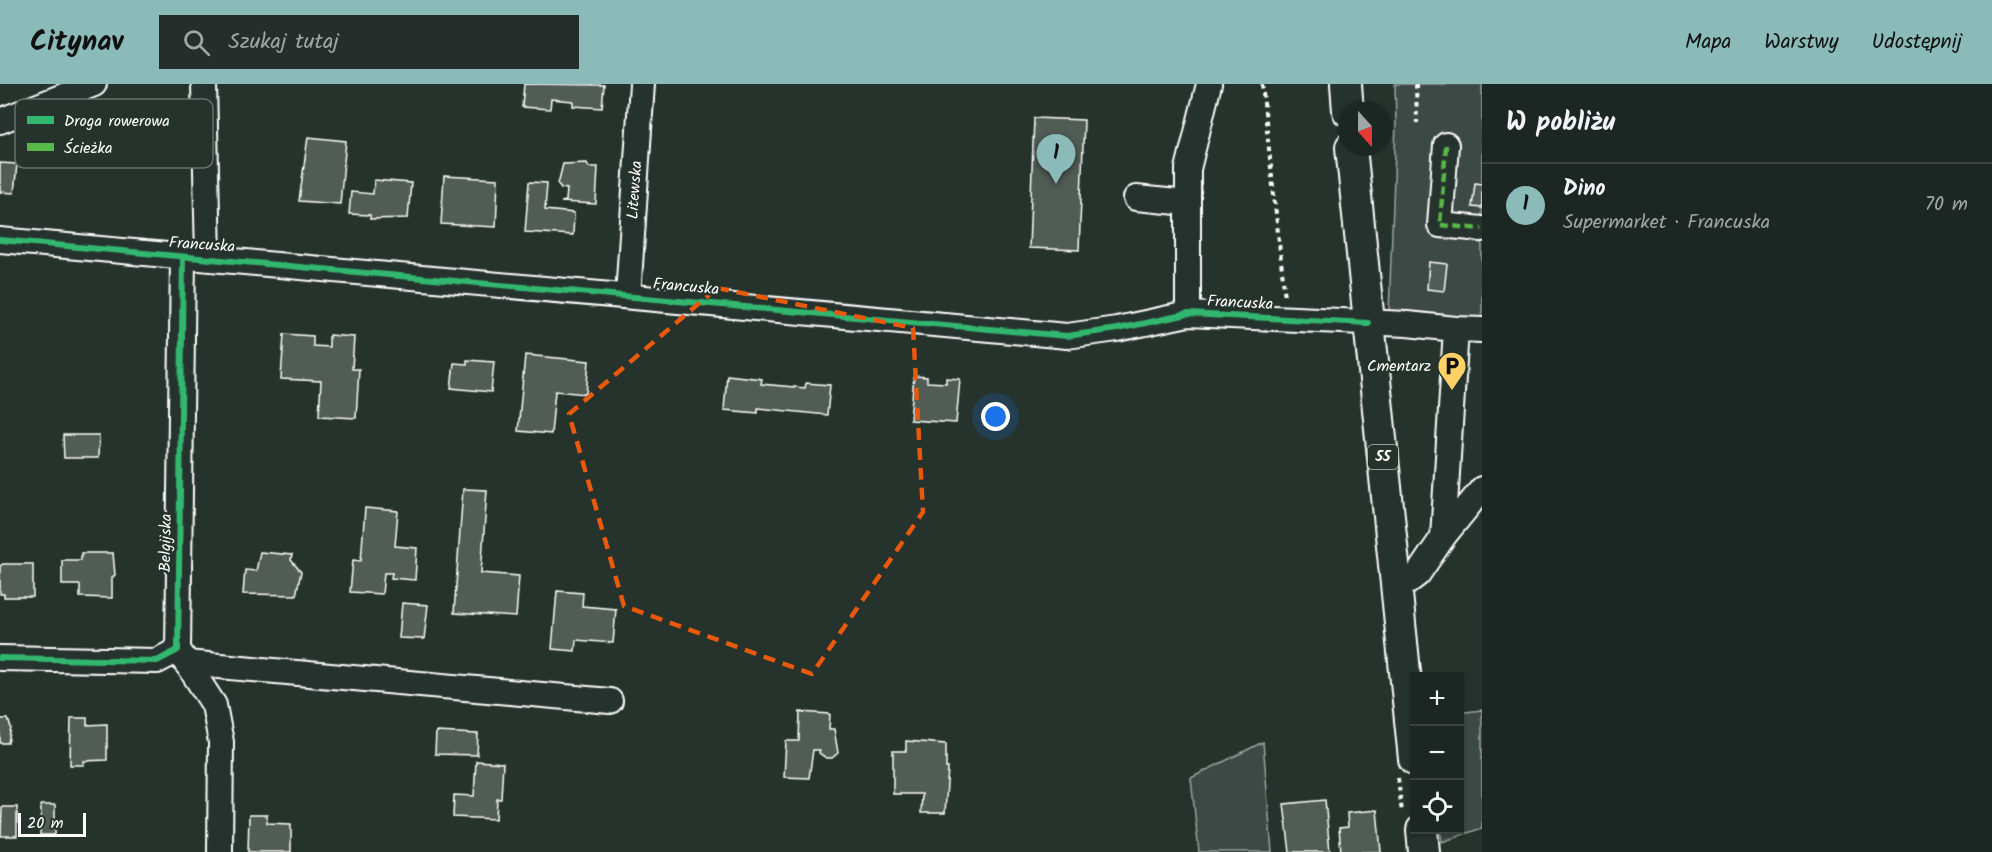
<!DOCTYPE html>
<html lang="pl">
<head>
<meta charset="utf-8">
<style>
	:root { --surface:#1c2622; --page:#252e2a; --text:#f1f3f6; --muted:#a0a5a5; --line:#3a4340; --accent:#8bbbb9 }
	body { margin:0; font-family:Kalam,sans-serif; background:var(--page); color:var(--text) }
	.controls { position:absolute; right:18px; bottom:18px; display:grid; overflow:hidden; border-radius:0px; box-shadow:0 2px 4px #0004 }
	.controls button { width:54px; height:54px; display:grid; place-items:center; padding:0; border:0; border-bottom:2px solid var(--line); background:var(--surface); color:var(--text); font:30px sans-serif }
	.compass { position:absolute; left:1338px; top:18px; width:54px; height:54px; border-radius:50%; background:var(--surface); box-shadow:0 2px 4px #0004; rotate:159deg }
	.scale { position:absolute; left:18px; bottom:15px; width:68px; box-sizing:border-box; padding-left:6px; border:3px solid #fff; border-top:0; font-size:16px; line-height:21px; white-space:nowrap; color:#fff; -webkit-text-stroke:4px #26332d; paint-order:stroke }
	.you { position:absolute; left:996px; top:333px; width:21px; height:21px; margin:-15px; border:4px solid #fff; border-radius:50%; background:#1a73e8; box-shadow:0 0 0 9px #1a73e833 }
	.badge { display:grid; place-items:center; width:39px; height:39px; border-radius:50%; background:var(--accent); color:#111; font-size:20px; font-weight:700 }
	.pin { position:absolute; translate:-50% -50px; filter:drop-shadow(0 2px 3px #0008) }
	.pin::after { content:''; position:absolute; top:32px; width:21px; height:18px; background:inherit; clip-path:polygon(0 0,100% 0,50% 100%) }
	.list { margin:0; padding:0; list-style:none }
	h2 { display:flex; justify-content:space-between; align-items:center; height:78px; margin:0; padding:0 24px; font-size:26px }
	h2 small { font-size:20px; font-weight:400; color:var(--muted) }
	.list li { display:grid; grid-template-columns:39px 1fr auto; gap:18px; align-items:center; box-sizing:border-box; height:84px; padding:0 24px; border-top:2px solid var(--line) }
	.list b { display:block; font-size:22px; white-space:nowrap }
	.list p { margin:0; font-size:20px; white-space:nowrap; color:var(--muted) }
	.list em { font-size:20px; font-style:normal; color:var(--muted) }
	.icon { flex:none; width:33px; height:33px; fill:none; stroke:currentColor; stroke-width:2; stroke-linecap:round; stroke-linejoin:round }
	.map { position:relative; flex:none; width:1482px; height:768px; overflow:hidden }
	header { display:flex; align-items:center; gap:36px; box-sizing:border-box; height:84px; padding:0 30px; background:var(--accent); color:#111 }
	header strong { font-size:28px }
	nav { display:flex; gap:33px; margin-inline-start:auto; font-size:21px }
	.search { width:420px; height:54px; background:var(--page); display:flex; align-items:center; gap:15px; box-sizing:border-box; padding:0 21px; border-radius:0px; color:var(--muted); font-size:22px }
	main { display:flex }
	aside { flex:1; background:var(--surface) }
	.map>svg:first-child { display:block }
	.green { fill:#3e4944; stroke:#9ea4a2; stroke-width:1.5 }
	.building { fill:#515c57; stroke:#fff; stroke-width:1.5 }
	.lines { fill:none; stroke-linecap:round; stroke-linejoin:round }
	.minor-casing { stroke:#fff; stroke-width:28 }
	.major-casing { stroke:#fff; stroke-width:34 }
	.path { stroke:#fff; stroke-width:4; stroke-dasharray:4.5 4.5; stroke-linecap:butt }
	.minor { stroke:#26332d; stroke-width:24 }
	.major { stroke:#26332d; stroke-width:30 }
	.quiet { stroke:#58b947; stroke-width:4.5; stroke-dasharray:9 4.5; stroke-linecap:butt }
	.cycleway-casing { stroke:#26332d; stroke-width:10 }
	.cycleway { stroke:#33b770; stroke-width:6 }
	.marked { fill:none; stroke:#e8590c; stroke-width:4.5; stroke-dasharray:12 8; stroke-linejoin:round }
	.labels { text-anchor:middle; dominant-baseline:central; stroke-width:5; stroke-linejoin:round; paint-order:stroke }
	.shield { fill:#26332d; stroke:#bec2c0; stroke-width:1.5 }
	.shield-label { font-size:15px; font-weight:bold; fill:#fff }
	.street-label { font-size:16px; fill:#fff; stroke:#26332d }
	.poi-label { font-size:16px; fill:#fff; stroke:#26332d; text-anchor:end }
	.key { fill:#26332d; stroke:#67706c; stroke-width:1.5 }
	.key-label { font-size:16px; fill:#fff }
</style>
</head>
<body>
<header>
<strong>Citynav</strong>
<div class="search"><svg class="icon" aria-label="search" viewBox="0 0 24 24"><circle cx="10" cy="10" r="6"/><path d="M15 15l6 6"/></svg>Szukaj tutaj</div>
<nav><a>Mapa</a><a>Warstwy</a><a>Udostępnij</a></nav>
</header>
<main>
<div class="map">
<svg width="1482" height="768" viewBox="0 0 1482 768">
	<rect width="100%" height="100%" fill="#26332d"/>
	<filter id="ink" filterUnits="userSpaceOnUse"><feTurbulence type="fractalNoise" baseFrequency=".0167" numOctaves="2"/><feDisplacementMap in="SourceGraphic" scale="12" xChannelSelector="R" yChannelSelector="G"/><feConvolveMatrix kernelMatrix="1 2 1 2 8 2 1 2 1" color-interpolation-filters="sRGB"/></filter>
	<g filter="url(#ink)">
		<g class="green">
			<polygon points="1395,0 1482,0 1482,237 1389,229 1396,39"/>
			<polygon points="1482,626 1482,744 1442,758 1440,746 1460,746 1460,632 1465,628"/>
			<polygon points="1263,658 1272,768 1199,768 1191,694"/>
		</g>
		<g class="building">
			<polygon points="524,0 604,1 602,24 573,22 573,17 551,15 550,25 522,23"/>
			<polygon points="1034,34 1084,36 1079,166 1029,164"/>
			<polygon points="308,53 346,57 340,120 299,117"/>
			<polygon points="0,79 17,80 14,109 0,108"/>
			<polygon points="587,79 589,83 598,83 596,120 561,118 566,117 567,105 561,104 558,100 563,80"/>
			<polygon points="444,92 498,95 496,143 441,140"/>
			<polygon points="374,96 411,99 408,134 370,135 370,131 349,130 351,108 373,110"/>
			<polygon points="529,98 547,99 545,126 574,129 573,151 525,148"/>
			<polygon points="1475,99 1482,100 1482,124 1472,123"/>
			<polygon points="1429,178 1447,180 1444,207 1427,205"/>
			<polygon points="284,250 313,252 313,262 329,263 329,251 354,253 352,285 359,285 356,334 319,332 321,297 281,295"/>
			<polygon points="525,271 589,277 586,310 555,307 551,350 518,347"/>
			<polygon points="467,276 494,278 491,308 451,304 454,279 467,280"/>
			<polygon points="727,291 762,295 761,300 805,304 806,299 830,301 827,331 758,324 758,329 724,326"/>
			<polygon points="914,292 927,293 927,298 946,299 946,294 960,295 956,339 910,336"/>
			<polygon points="63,351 99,351 98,374 64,374"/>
			<polygon points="463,405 487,406 481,489 519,492 516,533 454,529"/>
			<polygon points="365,424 398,427 395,462 417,464 415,496 391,494 392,489 384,489 382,510 350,508 353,476 361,477"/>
			<polygon points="260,468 292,471 291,476 301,488 296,511 243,510 245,486 256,487"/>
			<polygon points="81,469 113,469 115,491 112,494 112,514 80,513 80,501 62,501 62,476 81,476"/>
			<polygon points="3,480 33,480 33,513 4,513 4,510 0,510 0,482"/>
			<polygon points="557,507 583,509 582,522 616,525 613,559 576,556 575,567 552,565"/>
			<polygon points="402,519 428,521 424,555 399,554"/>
			<polygon points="800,628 830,630 829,645 834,645 838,669 832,674 826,674 819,669 820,666 813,666 809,694 784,693 786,657 799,657"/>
			<polygon points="71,634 87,634 87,641 107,640 107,676 84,677 84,681 70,681"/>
			<polygon points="0,635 8,635 11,644 8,659 0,659"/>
			<polygon points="436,648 478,650 477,671 435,670"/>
			<polygon points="906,657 946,660 946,684 948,684 945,729 921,729 922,710 893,710 893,667 906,667"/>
			<polygon points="476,677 503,679 501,715 497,715 496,735 453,733 454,711 474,712"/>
			<polygon points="1325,716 1330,768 1290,768 1284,720"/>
			<polygon points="41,721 55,721 55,751 40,751"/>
			<polygon points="2,723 17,723 17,752 1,752"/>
			<polygon points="1377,726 1381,768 1341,768 1339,744 1348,743 1347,729"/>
			<polygon points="249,731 267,731 267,739 291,740 291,768 248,768"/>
		</g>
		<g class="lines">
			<g class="minor-casing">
				<g id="minor">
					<polyline points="204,0 208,174"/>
					<polyline points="0,37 94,0"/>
					<polyline points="1446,61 1440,141 1482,145"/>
					<polyline points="1136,114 1188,119"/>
					<polyline points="0,156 1067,252 1117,245 1188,230 1407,240 1456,245 1443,453 1418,490 1397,506"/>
					<polyline points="628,212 642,0"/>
					<polyline points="1188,230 1188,85 1209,0"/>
					<polyline points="1456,245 1482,246"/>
					<polyline points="1443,453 1482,405"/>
					<polyline points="181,570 214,621 221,658 220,768"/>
					<polyline points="0,574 157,577 178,566 183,173"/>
					<polyline points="186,579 610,617"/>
				</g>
			</g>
			<g class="major-casing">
				<g id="major">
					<polyline points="1346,0 1348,27"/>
					<polyline points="1351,63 1414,675"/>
					<polyline points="1422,746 1424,768"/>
				</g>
			</g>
			<g class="path">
				<polyline points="1262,0 1285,214"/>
				<polyline points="1416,0 1417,39"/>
				<polyline points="1398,694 1402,729"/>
			</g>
			<use href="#minor" class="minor"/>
			<use href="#major" class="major"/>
			<polyline class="quiet" points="1446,61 1440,141 1482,145"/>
			<g class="cycleway-casing">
				<g id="cycleway">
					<polyline points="0,156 1067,252 1117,245 1188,230 1368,239"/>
					<polyline points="0,574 157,577 178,566 183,173"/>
				</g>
			</g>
			<use href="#cycleway" class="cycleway"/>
		</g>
	</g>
	<path class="marked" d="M 717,204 L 913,244 L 923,428 L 812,590 L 624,522 L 569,330 Z"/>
	<defs>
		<g id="parking-pin" transform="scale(1.5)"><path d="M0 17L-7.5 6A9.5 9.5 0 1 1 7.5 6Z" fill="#ffd166" stroke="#26332d"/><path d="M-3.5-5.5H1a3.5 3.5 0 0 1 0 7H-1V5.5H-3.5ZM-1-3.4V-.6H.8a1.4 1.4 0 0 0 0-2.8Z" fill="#111"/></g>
	</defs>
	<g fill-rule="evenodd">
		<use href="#parking-pin" x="1452" y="282"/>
	</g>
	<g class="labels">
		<rect class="shield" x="1368" y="361" width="30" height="24" rx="4.5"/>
		<g class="shield-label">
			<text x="1383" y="373">55</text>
		</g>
		<g class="street-label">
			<text transform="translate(635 106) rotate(-86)">Litewska</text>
			<text transform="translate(202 161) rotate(4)">Francuska</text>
			<text transform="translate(686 203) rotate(5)">Francuska</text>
			<text transform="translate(1240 219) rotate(3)">Francuska</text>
			<text transform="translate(166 459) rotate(-89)">Belgijska</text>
		</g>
		<g class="poi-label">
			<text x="1431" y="282">Cmentarz</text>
		</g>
	</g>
	<rect x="15" y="15" width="198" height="69" rx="9" class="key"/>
	<rect x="27" y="32" width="27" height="8" fill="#33b770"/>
	<rect x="27" y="59" width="27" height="8" fill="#58b947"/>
	<g class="key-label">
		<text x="64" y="42">Droga rowerowa</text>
		<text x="64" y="69">Ścieżka</text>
	</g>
</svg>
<div class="controls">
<button>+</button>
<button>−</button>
<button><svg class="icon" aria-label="locate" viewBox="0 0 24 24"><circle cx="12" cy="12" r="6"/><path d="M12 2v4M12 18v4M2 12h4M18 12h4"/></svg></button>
</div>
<svg class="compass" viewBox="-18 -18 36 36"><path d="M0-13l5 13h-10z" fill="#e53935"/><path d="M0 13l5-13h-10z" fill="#a0a5a5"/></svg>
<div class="scale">20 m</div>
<div class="you"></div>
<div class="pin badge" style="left:1056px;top:100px">1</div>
</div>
<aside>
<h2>W pobliżu<small></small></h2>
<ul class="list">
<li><span class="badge">1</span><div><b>Dino</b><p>Supermarket · Francuska</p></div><em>70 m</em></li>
</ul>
</aside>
</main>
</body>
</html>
